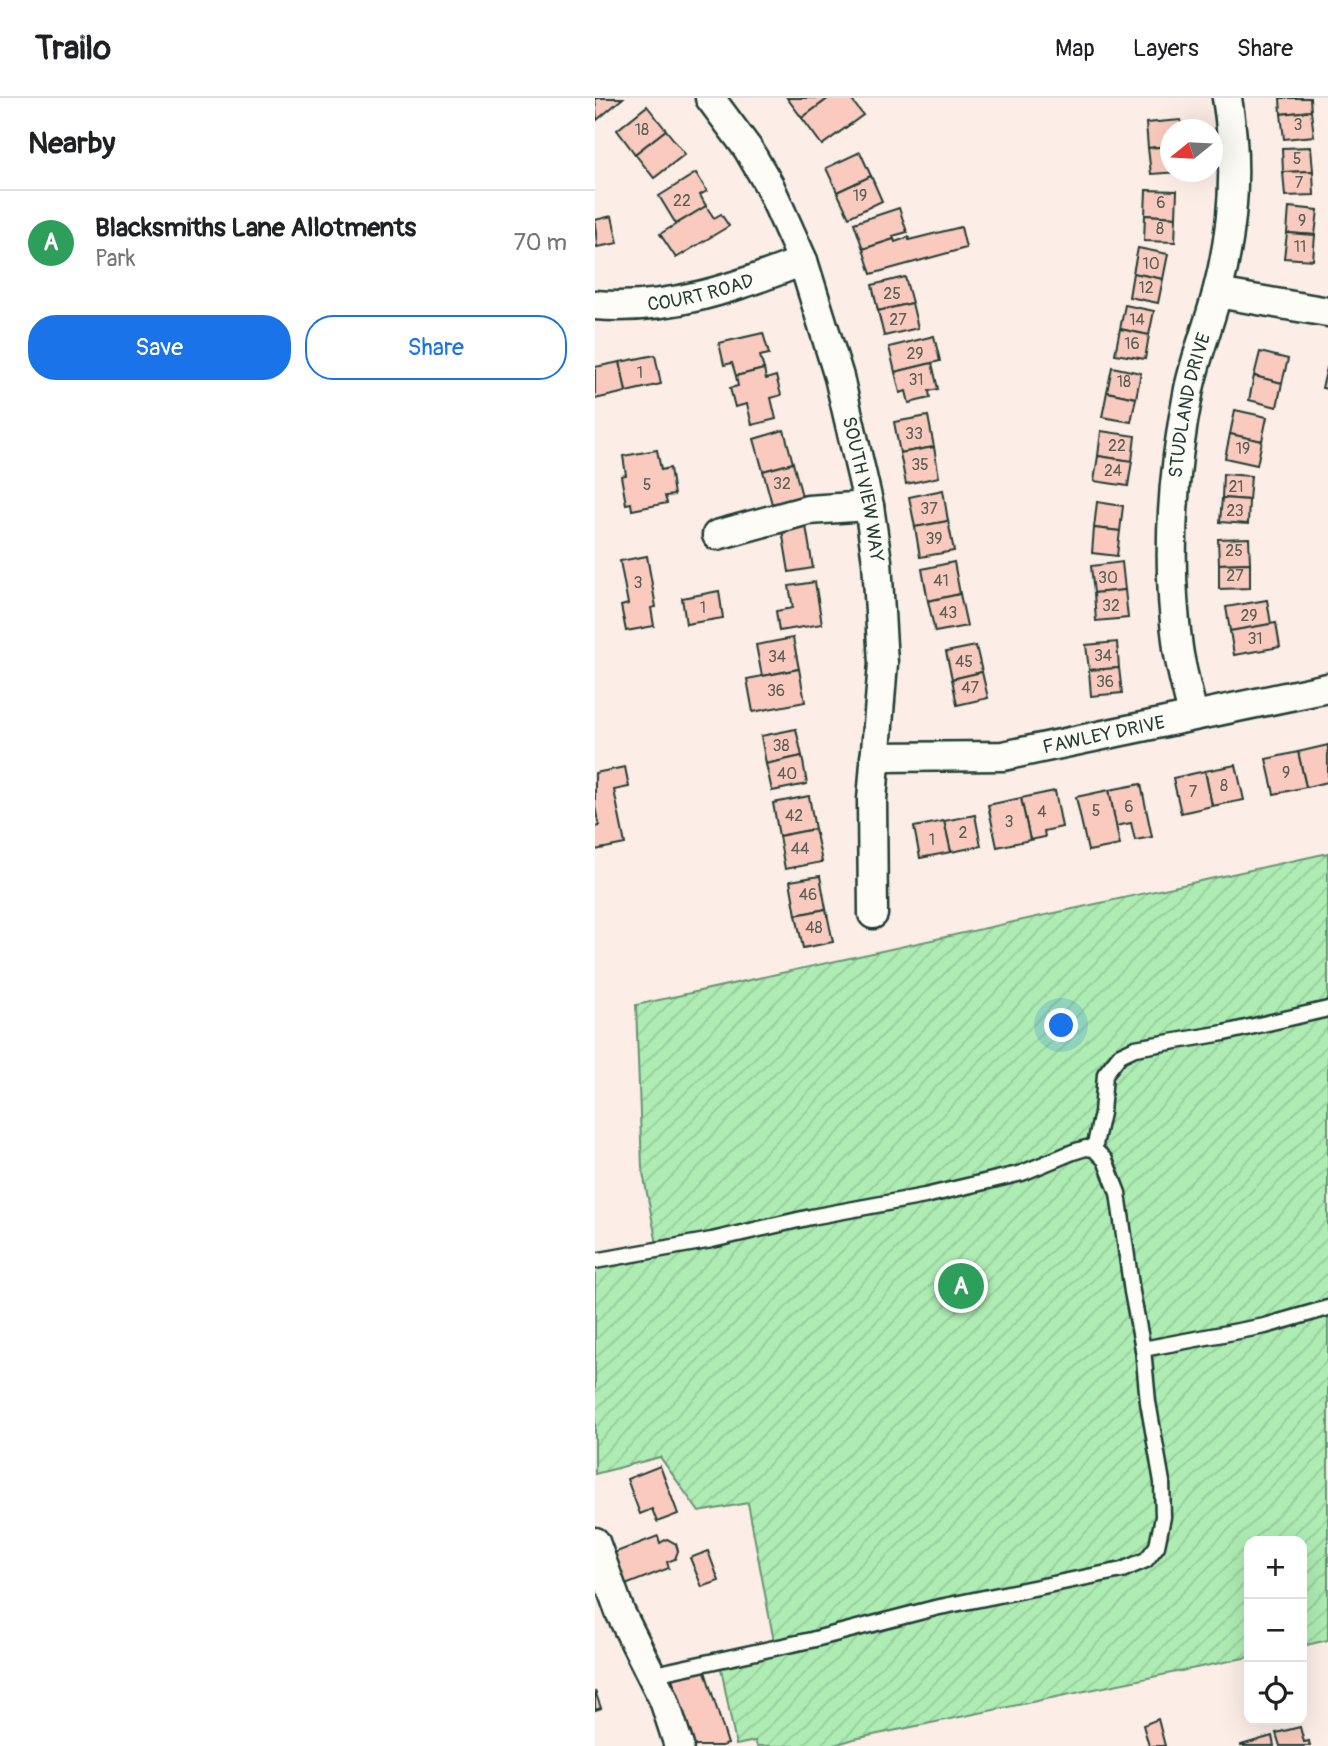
<!DOCTYPE html>
<html lang="en">
<head>
<meta charset="utf-8">
<style>
	:root { --surface:#fff; --page:#f2f2f2; --text:#202124; --muted:#757577; --line:#e0e0e0; --accent:#1a73e8 }
	body { margin:0; font-family:Pangolin,sans-serif; background:var(--page); color:var(--text) }
	.controls { position:absolute; right:21px; bottom:21px; display:grid; overflow:hidden; border-radius:14px; box-shadow:0 7px 28px #0002 }
	.controls button { width:63px; height:63px; display:grid; place-items:center; padding:0; border:0; border-bottom:2px solid var(--line); background:var(--surface); color:var(--text); font:35px sans-serif }
	.compass { position:absolute; left:565px; top:21px; width:63px; height:63px; border-radius:50%; background:var(--surface); box-shadow:0 7px 28px #0002; rotate:252deg }
	.you { position:absolute; left:467px; top:928px; width:24px; height:24px; margin:-18px; border:5px solid #fff; border-radius:50%; background:#1a73e8; box-shadow:0 0 0 10px #1a73e833 }
	.badge { display:grid; place-items:center; width:46px; height:46px; border-radius:50%; background:var(--accent); color:#fff; font-size:23px; font-weight:700 }
	.pin { position:absolute; translate:-50% -50%; border:4px solid #fff; box-shadow:0 2px 7px #0006 }
	.list { margin:0; padding:0; list-style:none }
	h2 { display:flex; justify-content:space-between; align-items:center; height:91px; margin:0; padding:0 28px; font-size:30px }
	h2 small { font-size:23px; font-weight:400; color:var(--muted) }
	.list li { display:grid; grid-template-columns:46px 1fr auto; gap:21px; align-items:center; box-sizing:border-box; height:105px; padding:0 28px; border-top:2px solid var(--line) }
	.list b { display:block; font-size:26px; white-space:nowrap }
	.list p { margin:0; font-size:23px; white-space:nowrap; color:var(--muted) }
	.list em { font-size:23px; font-style:normal; color:var(--muted) }
	.actions { display:flex; gap:14px; padding:21px 28px }
	.actions a { flex:1; padding:16px 0; border:2px solid var(--accent); border-radius:28px; text-align:center; font-size:24px; color:var(--accent) }
	.actions .main { background:var(--accent); color:#fff }
	.icon { flex:none; width:38px; height:38px; fill:none; stroke:currentColor; stroke-width:2; stroke-linecap:round; stroke-linejoin:round }
	.map { position:relative; flex:none; width:733px; height:1648px; overflow:hidden }
	header { display:flex; align-items:center; gap:42px; box-sizing:border-box; height:98px; padding:0 35px; background:var(--surface); border-bottom:2px solid var(--line) }
	header strong { font-size:33px }
	nav { display:flex; gap:38px; margin-inline-start:auto; font-size:24px }
	main { display:flex }
	aside { flex:1; background:var(--surface) }
	.map>svg:first-child { display:block }
	.garden { fill:url(#garden-furrows); stroke:#669474; stroke-width:2 }
	.building { fill:#f9cabd; stroke:#1f3d34; stroke-width:2 }
	.lines { fill:none; stroke-linecap:round; stroke-linejoin:round }
	.lane-casing { stroke:#1f3d34; stroke-width:19 }
	.street-casing { stroke:#1f3d34; stroke-width:33 }
	.lane { stroke:#fdfcf7; stroke-width:14 }
	.street { stroke:#fdfcf7; stroke-width:28 }
	.labels { text-anchor:middle; dominant-baseline:central; stroke-width:6; stroke-linejoin:round; paint-order:stroke }
	.number-label { font-size:16px; fill:#566056 }
	.street-label { font-size:19px; fill:#1f3d34; stroke:#fdfcf7 }
</style>
</head>
<body>
<header>
<strong>Trailo</strong>
<nav><a>Map</a><a>Layers</a><a>Share</a></nav>
</header>
<main>
<aside>
<h2>Nearby<small></small></h2>
<ul class="list">
<li><span class="badge" style="background:#2e9e5b">A</span><div><b>Blacksmiths Lane Allotments</b><p>Park</p></div><em>70 m</em></li>
</ul>
<div class="actions"><a class="main">Save</a><a>Share</a></div>
</aside>
<div class="map">
<svg width="733" height="1648" viewBox="0 0 733 1648">
	<defs>
		<pattern id="garden-furrows" width="10" height="10" patternUnits="userSpaceOnUse" patternTransform="scale(1.75)"><rect width="10" height="10" fill="#aeecb3"/><path d="M-1 1l2-2M0 10L10 0M9 11l2-2" fill="none" stroke="#95cb9b"/></pattern>
	</defs>
	<rect width="100%" height="100%" fill="#fcede6"/>
	<filter id="ink" filterUnits="userSpaceOnUse"><feTurbulence type="fractalNoise" baseFrequency=".0143" numOctaves="2"/><feDisplacementMap in="SourceGraphic" scale="14" xChannelSelector="R" yChannelSelector="G"/><feConvolveMatrix kernelMatrix="1 2 1 2 8 2 1 2 1" color-interpolation-filters="sRGB"/></filter>
	<g filter="url(#ink)">
		<polygon class="garden" points="733,755 733,1542 707,1548 707,1443 654,1443 654,1559 259,1641 236,1648 162,1648 160,1643 141,1647 124,1560 180,1549 153,1405 104,1414 65,1359 0,1376 0,1163 63,1151 47,1070 41,907"/>
		<g class="building">
			<polygon points="0,0 28,0 2,22"/>
			<polygon points="192,0 234,0 207,20"/>
			<polygon points="234,0 255,0 268,17 227,47 207,20"/>
			<polygon points="685,0 715,0 716,13 686,16"/>
			<polygon points="52,8 71,32 40,56 22,32"/>
			<polygon points="716,13 719,38 689,41 686,16"/>
			<polygon points="586,22 587,32 576,32 576,48 553,50 551,25"/>
			<polygon points="71,32 90,56 59,80 40,56"/>
			<polygon points="576,48 576,74 585,74 556,76 553,50"/>
			<polygon points="716,49 718,73 688,74 687,50"/>
			<polygon points="265,54 276,78 242,94 231,70"/>
			<polygon points="718,73 719,97 690,98 688,74"/>
			<polygon points="101,75 112,93 105,97 111,108 81,126 64,98"/>
			<polygon points="276,78 287,103 254,119 242,94"/>
			<polygon points="551,92 582,93 581,119 550,117"/>
			<polygon points="111,108 119,120 126,116 134,128 81,160 65,136"/>
			<polygon points="694,109 723,112 720,137 692,135"/>
			<polygon points="304,110 312,134 298,138 299,141 268,151 259,125"/>
			<polygon points="550,117 581,119 580,144 549,143"/>
			<polygon points="17,118 23,145 2,149 0,122"/>
			<polygon points="366,129 371,150 276,176 268,151 299,141 300,144 314,139 314,142"/>
			<polygon points="692,135 720,137 718,162 689,160"/>
			<polygon points="543,150 573,156 568,181 538,175"/>
			<polygon points="538,175 568,181 563,205 534,199"/>
			<polygon points="310,179 317,205 283,213 277,187"/>
			<polygon points="317,205 323,230 289,238 283,213"/>
			<polygon points="530,207 559,213 554,237 525,231"/>
			<polygon points="525,231 554,237 550,261 520,256"/>
			<polygon points="168,235 174,256 165,258 169,271 141,278 137,265 129,267 124,245"/>
			<polygon points="339,238 345,263 300,274 294,249"/>
			<polygon points="665,254 693,261 687,285 659,278"/>
			<polygon points="60,257 66,286 31,294 25,264"/>
			<polygon points="25,264 31,294 0,301 0,269"/>
			<polygon points="337,265 343,291 334,293 335,300 314,305 311,293 305,295 300,274"/>
			<polygon points="517,269 546,275 541,300 512,294"/>
			<polygon points="732,270 733,271 733,291 727,290"/>
			<polygon points="169,271 171,281 181,278 186,297 176,300 181,321 157,327 152,306 140,309 135,290 143,288 141,278"/>
			<polygon points="659,278 687,285 682,309 654,302"/>
			<polygon points="512,294 541,300 536,324 507,319"/>
			<polygon points="640,312 672,319 667,343 635,336"/>
			<polygon points="333,318 339,349 305,355 299,324"/>
			<polygon points="189,332 198,365 168,373 159,341"/>
			<polygon points="506,333 540,338 537,363 503,358"/>
			<polygon points="635,336 667,343 662,367 630,360"/>
			<polygon points="339,349 344,379 311,386 305,355"/>
			<polygon points="62,352 66,372 75,370 79,397 70,398 72,405 37,412 36,405 31,406 26,378 31,377 28,358"/>
			<polygon points="503,358 537,363 533,388 499,383"/>
			<polygon points="198,365 207,398 177,406 168,373"/>
			<polygon points="628,376 656,378 654,402 627,400"/>
			<polygon points="348,392 353,423 320,429 314,399"/>
			<polygon points="627,400 654,402 653,426 625,424"/>
			<polygon points="502,404 528,408 525,433 499,430"/>
			<polygon points="353,423 359,453 325,459 320,429"/>
			<polygon points="211,428 218,470 194,474 187,432"/>
			<polygon points="499,430 525,433 522,458 497,455"/>
			<polygon points="654,440 655,465 624,466 623,441"/>
			<polygon points="52,458 61,509 56,510 59,528 31,533 26,508 33,506 25,463"/>
			<polygon points="359,464 365,496 333,503 327,471"/>
			<polygon points="527,464 530,492 499,495 496,468"/>
			<polygon points="655,465 655,490 624,491 624,466"/>
			<polygon points="220,484 227,526 184,533 181,513 198,510 194,488"/>
			<polygon points="530,492 533,520 501,523 499,495"/>
			<polygon points="124,493 128,520 91,526 87,500"/>
			<polygon points="365,496 372,528 340,534 333,503"/>
			<polygon points="672,502 676,526 635,533 631,509"/>
			<polygon points="681,525 685,549 639,557 635,533"/>
			<polygon points="198,540 204,571 167,578 161,547"/>
			<polygon points="522,544 524,570 494,572 491,547"/>
			<polygon points="381,548 387,574 357,581 351,554"/>
			<polygon points="524,570 527,595 496,598 494,572"/>
			<polygon points="204,571 210,604 158,614 152,581"/>
			<polygon points="387,574 393,600 362,607 357,581"/>
			<polygon points="201,631 207,658 171,666 166,638"/>
			<polygon points="733,647 733,684 711,689 703,654"/>
			<polygon points="703,654 711,689 679,696 671,661"/>
			<polygon points="207,658 212,686 177,693 171,666"/>
			<polygon points="641,667 649,702 617,708 610,673"/>
			<polygon points="30,669 34,689 19,692 30,746 0,752 0,729 4,728 0,709 0,675"/>
			<polygon points="610,673 617,708 586,715 578,680"/>
			<polygon points="546,686 557,739 540,742 536,725 521,728 514,692"/>
			<polygon points="514,692 525,747 493,753 481,699"/>
			<polygon points="460,693 467,729 449,733 450,739 435,742 426,700"/>
			<polygon points="214,698 220,731 184,738 178,705"/>
			<polygon points="426,700 435,742 402,749 393,707"/>
			<polygon points="380,717 386,748 356,754 349,723"/>
			<polygon points="349,723 356,754 325,760 319,729"/>
			<polygon points="220,731 227,764 190,771 184,738"/>
			<polygon points="225,778 231,811 201,817 195,783"/>
			<polygon points="231,811 238,844 208,850 201,817"/>
			<polygon points="65,1368 83,1416 62,1424 57,1411 45,1416 32,1381"/>
			<polygon points="63,1438 65,1445 72,1441 81,1446 83,1453 80,1461 72,1464 74,1470 28,1488 16,1456"/>
			<polygon points="113,1453 124,1483 107,1489 95,1460"/>
			<polygon points="109,1570 133,1646 127,1648 98,1648 77,1580"/>
			<polygon points="0,1593 6,1610 0,1612"/>
			<polygon points="563,1621 570,1648 554,1648 548,1627"/>
			<polygon points="705,1629 709,1644 714,1643 715,1648 685,1648 681,1635"/>
			<polygon points="677,1638 679,1648 646,1648 646,1647"/>
		</g>
		<g class="lines">
			<g class="lane-casing">
				<g id="lane">
					<polyline points="499,1051 507,1015 510,976 525,957 540,950 629,935 733,911"/>
					<polyline points="0,1163 117,1142 216,1119 330,1098 427,1075 478,1054 491,1050 499,1051 510,1062 523,1095 537,1194 548,1251 553,1304 567,1384 568,1419 562,1448 551,1462 527,1472 340,1510 216,1542 55,1577"/>
					<polyline points="548,1251 670,1228 733,1210"/>
				</g>
			</g>
			<g class="street-casing">
				<g id="street">
					<path id="s1" d="M 115,0 L 153,51 L 174,87 L 208,163 L 244,279 L 274,408 L 282,463 L 288,565 L 277,702 L 278,816"/>
					<polyline points="622,195 733,214"/>
					<path id="s2" d="M 0,207 C 74,213 140,190 208,163"/>
					<polyline points="122,437 213,412 274,408"/>
					<path id="s3" d="M 598,617 C 593,595 586,572 583,550 C 571,464 577,376 594,291 C 601,258 614,227 622,195 C 639,131 643,65 632,0"/>
					<path id="s4" d="M 280,659 L 408,658 L 733,590"/>
					<polyline points="0,1444 25,1514 69,1602 84,1648"/>
				</g>
			</g>
			<use href="#lane" class="lane"/>
			<use href="#street" class="street"/>
		</g>
	</g>
	<g class="labels">
		<g class="number-label">
			<text x="703" y="27">3</text>
			<text x="47" y="32">18</text>
			<text x="702" y="61">5</text>
			<text x="704" y="85">7</text>
			<text x="265" y="98">19</text>
			<text x="87" y="103">22</text>
			<text x="566" y="105">6</text>
			<text x="707" y="123">9</text>
			<text x="565" y="131">8</text>
			<text x="705" y="149">11</text>
			<text x="556" y="166">10</text>
			<text x="551" y="190">12</text>
			<text x="297" y="196">25</text>
			<text x="303" y="222">27</text>
			<text x="542" y="222">14</text>
			<text x="537" y="246">16</text>
			<text x="320" y="256">29</text>
			<text x="45" y="275">1</text>
			<text x="321" y="282">31</text>
			<text x="529" y="284">18</text>
			<text x="319" y="336">33</text>
			<text x="522" y="348">22</text>
			<text x="648" y="351">19</text>
			<text x="325" y="367">35</text>
			<text x="518" y="373">24</text>
			<text x="187" y="386">32</text>
			<text x="52" y="387">5</text>
			<text x="641" y="389">21</text>
			<text x="334" y="411">37</text>
			<text x="640" y="413">23</text>
			<text x="339" y="441">39</text>
			<text x="639" y="453">25</text>
			<text x="640" y="478">27</text>
			<text x="513" y="480">30</text>
			<text x="346" y="483">41</text>
			<text x="43" y="485">3</text>
			<text x="516" y="508">32</text>
			<text x="108" y="510">1</text>
			<text x="353" y="515">43</text>
			<text x="654" y="518">29</text>
			<text x="660" y="541">31</text>
			<text x="508" y="558">34</text>
			<text x="182" y="559">34</text>
			<text x="369" y="564">45</text>
			<text x="510" y="584">36</text>
			<text x="375" y="590">47</text>
			<text x="181" y="593">36</text>
			<text x="186" y="648">38</text>
			<text x="691" y="675">9</text>
			<text x="192" y="676">40</text>
			<text x="629" y="688">8</text>
			<text x="598" y="694">7</text>
			<text x="534" y="709">6</text>
			<text x="501" y="713">5</text>
			<text x="447" y="714">4</text>
			<text x="199" y="718">42</text>
			<text x="414" y="724">3</text>
			<text x="368" y="735">2</text>
			<text x="337" y="742">1</text>
			<text x="205" y="751">44</text>
			<text x="213" y="797">46</text>
			<text x="219" y="830">48</text>
		</g>
		<g class="street-label">
			<text stroke="none"><textPath href="#s2" startOffset="107">COURT ROAD</textPath></text>
			<text stroke="none"><textPath href="#s3" startOffset="313">STUDLAND DRIVE</textPath></text>
			<text stroke="none"><textPath href="#s1" startOffset="425">SOUTH VIEW WAY</textPath></text>
			<text stroke="none"><textPath href="#s4" startOffset="231">FAWLEY DRIVE</textPath></text>
		</g>
	</g>
</svg>
<div class="controls">
<button>+</button>
<button>−</button>
<button><svg class="icon" aria-label="locate" viewBox="0 0 24 24"><circle cx="12" cy="12" r="6"/><path d="M12 2v4M12 18v4M2 12h4M18 12h4"/></svg></button>
</div>
<svg class="compass" viewBox="-18 -18 36 36"><path d="M0-13l5 13h-10z" fill="#e53935"/><path d="M0 13l5-13h-10z" fill="#757577"/></svg>
<div class="you"></div>
<div class="pin badge" style="left:366px;top:1188px;background:#2e9e5b">A</div>
</div>
</main>
</body>
</html>
